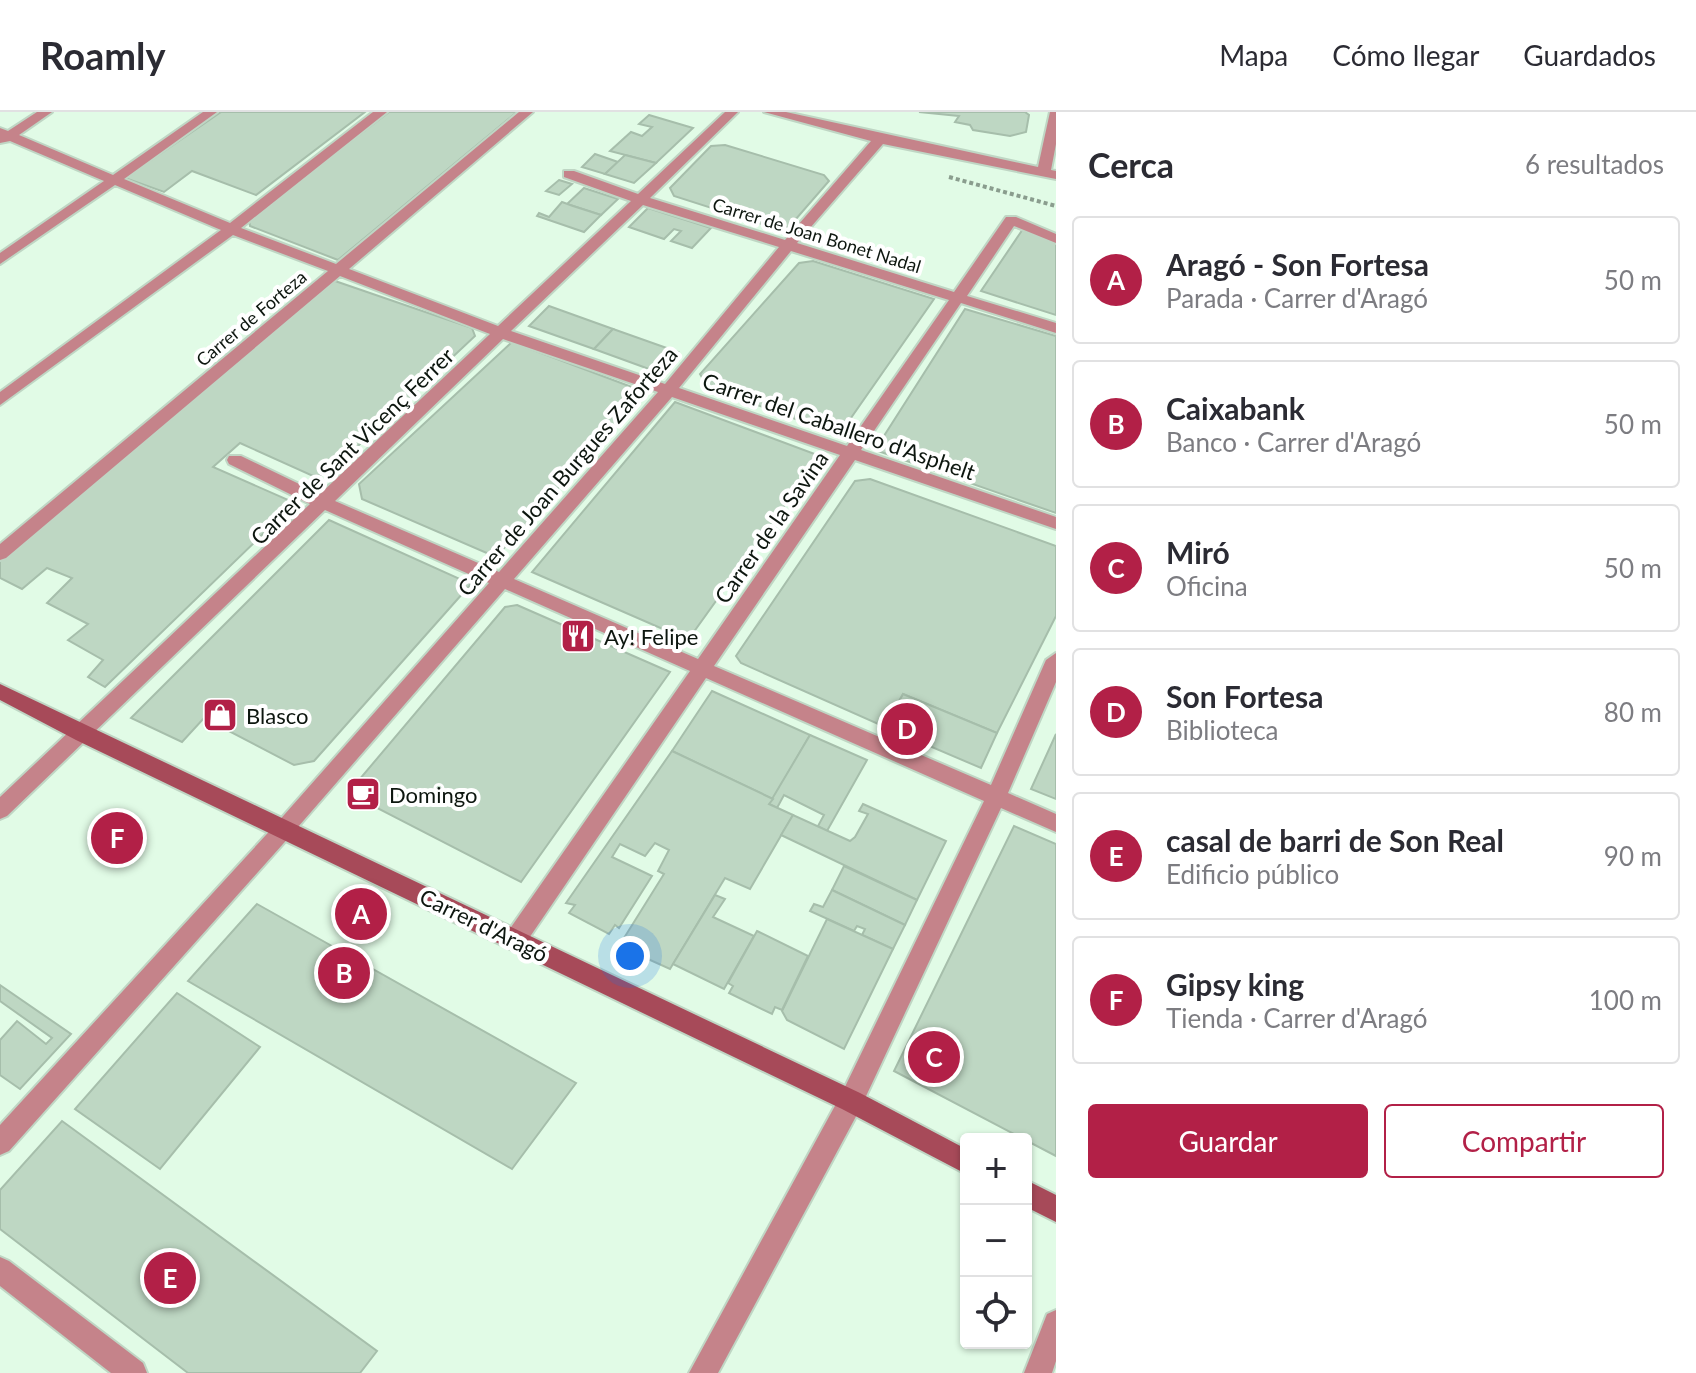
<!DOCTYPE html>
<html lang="es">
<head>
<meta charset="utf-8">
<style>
	:root { --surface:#fff; --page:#f7f7f7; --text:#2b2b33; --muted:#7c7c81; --line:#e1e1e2; --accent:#b22047 }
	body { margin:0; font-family:Lato,sans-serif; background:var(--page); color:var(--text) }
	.controls { position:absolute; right:24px; bottom:24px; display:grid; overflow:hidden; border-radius:8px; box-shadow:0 2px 6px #0004 }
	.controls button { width:72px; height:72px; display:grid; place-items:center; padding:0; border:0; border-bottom:2px solid var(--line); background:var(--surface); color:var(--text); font:40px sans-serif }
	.you { position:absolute; left:630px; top:844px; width:28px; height:28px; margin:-20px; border:6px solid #fff; border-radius:50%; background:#1a73e8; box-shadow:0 0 0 12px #1a73e833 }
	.badge { display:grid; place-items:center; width:52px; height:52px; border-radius:50%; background:var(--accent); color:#fff; font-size:26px; font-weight:700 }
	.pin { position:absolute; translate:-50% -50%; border:4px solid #fff; box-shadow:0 2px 8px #0006 }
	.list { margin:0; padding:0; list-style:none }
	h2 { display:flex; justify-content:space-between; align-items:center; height:104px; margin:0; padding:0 32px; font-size:34px }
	h2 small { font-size:26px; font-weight:400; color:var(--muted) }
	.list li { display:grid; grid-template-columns:52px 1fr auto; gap:24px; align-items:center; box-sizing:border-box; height:128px; margin:0 16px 16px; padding:0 16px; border:2px solid var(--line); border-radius:8px }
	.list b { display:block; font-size:30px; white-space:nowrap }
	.list p { margin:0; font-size:26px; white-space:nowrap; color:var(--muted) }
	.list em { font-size:26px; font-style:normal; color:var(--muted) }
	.actions { display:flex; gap:16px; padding:24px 32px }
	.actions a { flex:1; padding:18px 0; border:2px solid var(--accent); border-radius:8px; text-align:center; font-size:28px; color:var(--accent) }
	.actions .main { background:var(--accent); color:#fff }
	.icon { flex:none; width:44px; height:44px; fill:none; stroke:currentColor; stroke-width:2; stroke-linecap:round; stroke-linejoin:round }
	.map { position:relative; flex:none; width:1056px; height:1261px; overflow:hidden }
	header { display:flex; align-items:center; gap:48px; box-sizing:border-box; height:112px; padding:0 40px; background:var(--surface); border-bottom:2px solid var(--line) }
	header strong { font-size:38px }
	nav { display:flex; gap:44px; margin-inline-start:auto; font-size:28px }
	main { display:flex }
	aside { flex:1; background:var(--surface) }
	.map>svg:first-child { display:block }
	.building { fill:#bed7c3; stroke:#a6beab; stroke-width:2 }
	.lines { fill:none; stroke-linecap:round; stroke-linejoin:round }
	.minor-casing { stroke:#bfd6c4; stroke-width:4 }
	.secondary-casing { stroke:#bfd6c4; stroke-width:4 }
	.path { stroke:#8a9d8e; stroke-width:4; stroke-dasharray:4 3; stroke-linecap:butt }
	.minor { fill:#c5838a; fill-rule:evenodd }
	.secondary { fill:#a74a59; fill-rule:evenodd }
	.labels { text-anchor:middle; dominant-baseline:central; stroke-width:8; stroke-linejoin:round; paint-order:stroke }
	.far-street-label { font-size:18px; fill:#0d160f; stroke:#fff }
	.street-label { font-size:22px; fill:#0d160f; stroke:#fff }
	.poi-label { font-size:22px; fill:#0d160f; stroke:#fff; text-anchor:start }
</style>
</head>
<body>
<header>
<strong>Roamly</strong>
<nav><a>Mapa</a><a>Cómo llegar</a><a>Guardados</a></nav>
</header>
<main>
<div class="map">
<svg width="1056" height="1261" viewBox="0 0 1056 1261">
	<rect width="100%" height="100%" fill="#e1fbe6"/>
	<g class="building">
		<polygon points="221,0 365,0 256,83 192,59 164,80 125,66"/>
		<polygon points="389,0 517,0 338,148 250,114 249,107"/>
		<polygon points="919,0 1025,0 1029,3 1026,20 1010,24 973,18 970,13 955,10 959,4"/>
		<polygon points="649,3 693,16 656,51 610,39 631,20 642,24 652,15 639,12"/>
		<polygon points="725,33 824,63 829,69 789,115 774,116 674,84 670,76 711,34"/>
		<polygon points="595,42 618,50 605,62 582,55"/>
		<polygon points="625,43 656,51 634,71 605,62"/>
		<polygon points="559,68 572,72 559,83 546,79"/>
		<polygon points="584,76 618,87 601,103 567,92"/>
		<polygon points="562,90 573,94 601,103 584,120 537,104 539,101 549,105"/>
		<polygon points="648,96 711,116 692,136 671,129 681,119 674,117 664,127 629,115"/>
		<polygon points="1023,117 1056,131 1056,203 981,179"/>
		<polygon points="813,149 934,187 839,323 708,275 700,262 799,151"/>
		<polygon points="335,169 472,216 475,224 328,362 313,364 240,331 213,355 295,391 105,575 88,565 103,548 68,528 88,512 47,491 72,466 47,456 22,477 0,466 0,448"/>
		<polygon points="549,194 613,217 594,237 529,214"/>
		<polygon points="965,197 1056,224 1056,401 875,338"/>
		<polygon points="613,217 678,240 660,261 594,237"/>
		<polygon points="512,230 645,280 496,445 362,387 359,372"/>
		<polygon points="675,290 820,344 688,528 532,460"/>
		<polygon points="870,367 1056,434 1056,504 997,621 903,582 885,615 741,551 736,544 855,369"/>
		<polygon points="329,408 471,472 314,649 294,653 204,606 182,630 131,606"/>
		<polygon points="517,493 670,560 521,770 348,681 505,495"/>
		<polygon points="712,579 810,623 773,687 672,639"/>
		<polygon points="903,582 997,621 981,656 885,615"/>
		<polygon points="1056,622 1056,687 1031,677"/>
		<polygon points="810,623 867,648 827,719 818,714 824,703 784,683 777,696 769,692"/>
		<polygon points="672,639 773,687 769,692 793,703 750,777 725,766 670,857 619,834 664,762 658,759 669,738 655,731 645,744 620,732 612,745 652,764 619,816 615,813 609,822 569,801 575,793 566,791"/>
		<polygon points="863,692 946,729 917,788 781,723 793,703 850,729 855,725 868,702 859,699"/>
		<polygon points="1014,714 1056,732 1056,1044 894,959"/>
		<polygon points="844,754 917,788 905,813 832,778"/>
		<polygon points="832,778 905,813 893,837 862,823 865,817 857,814 854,819 810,799 814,792 823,795"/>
		<polygon points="715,783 725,787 713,805 754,824 724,877 673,852"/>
		<polygon points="257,792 576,971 512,1057 188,869"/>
		<polygon points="827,807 893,837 844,937 787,908 782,899"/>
		<polygon points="757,819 808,844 782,898 775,895 772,902 729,881 733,874 728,871"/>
		<polygon points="0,873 71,922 20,977 0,963 0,928 17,909 46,932 52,926 0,889"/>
		<polygon points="177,881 260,935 160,1057 75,997"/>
		<polygon points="62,1009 377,1239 360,1261 188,1261 0,1117 0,1078"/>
	</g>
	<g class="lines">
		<g class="minor-casing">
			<g id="minor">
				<path d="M 37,0 L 52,0 L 19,23 L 113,63 L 203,0 L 217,0 L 124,67 L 230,111 L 373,0 L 387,0 L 241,116 L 336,152 L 519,0 L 533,0 L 349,157 L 498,214 L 631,89 L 564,65 L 564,59 L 574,59 L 638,82 L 725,0 L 738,0 L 650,86 L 785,128 L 871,29 L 764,0 L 786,0 L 1038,55 L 1050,0 L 1056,0 L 1056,32 L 1051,58 L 1056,59 L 1056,67 L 883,32 L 797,131 L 954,180 L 1006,105 L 1016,105 L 1056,122 L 1056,131 L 1014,114 L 967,184 L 1056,211 L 1056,221 L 961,191 L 861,338 L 1056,405 L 1056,417 L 855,348 L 714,554 L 991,673 L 1046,548 L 1056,541 L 1056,570 L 1008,681 L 1056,702 L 1056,720 L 1001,696 L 860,997 L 718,1261 L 689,1261 L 842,981 L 984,689 L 706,566 L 523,835 L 515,838 L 507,835 L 504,828 L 507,821 L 690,559 L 505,477 L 291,723 L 9,1039 L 0,1043 L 0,1013 L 277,711 L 489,471 L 325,398 L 7,704 L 0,707 L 0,685 L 310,392 L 229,352 L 227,348 L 229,344 L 241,344 L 320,382 L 490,222 L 340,164 L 6,446 L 0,448 L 0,432 L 328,159 L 233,123 L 0,293 L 0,280 L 221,118 L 115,73 L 0,152 L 0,141 L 104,69 L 10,29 L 0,31 L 0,16 L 8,19 ZM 643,93 L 779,135 L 665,272 L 511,219 ZM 791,139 L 949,188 L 847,334 L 679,276 ZM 503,227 L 658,280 L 499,460 L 335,389 ZM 672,285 L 840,343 L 698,547 L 514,467 Z"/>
				<polygon points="0,1145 9,1149 143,1251 147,1261 111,1261 0,1174"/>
				<polygon points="1056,1198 1056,1249 1052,1261 1024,1261 1047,1202"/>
			</g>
		</g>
		<g class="secondary-casing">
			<g id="secondary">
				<polygon points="0,572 860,981 966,1037 966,1062 842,997 76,628 0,588"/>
				<polygon points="1026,1068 1056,1083 1056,1110 1026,1095"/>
			</g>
		</g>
		<polyline class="path" points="949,65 1056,94"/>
		<use href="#minor" class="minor"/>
		<use href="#secondary" class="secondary"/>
	</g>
	<defs>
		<g id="restaurant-square" transform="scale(1.8)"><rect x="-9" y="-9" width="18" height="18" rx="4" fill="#b22047" stroke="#fff"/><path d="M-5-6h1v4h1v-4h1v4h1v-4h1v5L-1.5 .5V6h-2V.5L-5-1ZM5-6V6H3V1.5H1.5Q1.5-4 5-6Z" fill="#fff"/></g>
		<g id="shop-square" transform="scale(1.8)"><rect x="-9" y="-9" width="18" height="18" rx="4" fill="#b22047" stroke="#fff"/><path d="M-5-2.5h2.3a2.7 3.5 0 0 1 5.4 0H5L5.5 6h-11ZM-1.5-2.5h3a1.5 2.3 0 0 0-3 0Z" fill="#fff"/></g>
		<g id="cafe-square" transform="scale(1.8)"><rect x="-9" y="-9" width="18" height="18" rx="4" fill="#b22047" stroke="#fff"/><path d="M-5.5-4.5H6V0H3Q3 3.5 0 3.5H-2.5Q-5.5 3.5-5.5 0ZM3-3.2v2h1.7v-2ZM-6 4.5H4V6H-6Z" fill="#fff"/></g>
	</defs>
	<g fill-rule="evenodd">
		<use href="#restaurant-square" x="578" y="524"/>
		<use href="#shop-square" x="220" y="603"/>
		<use href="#cafe-square" x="363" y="682"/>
	</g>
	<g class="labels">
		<g class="far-street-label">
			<text transform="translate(817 123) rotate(17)">Carrer de Joan Bonet Nadal</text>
			<text transform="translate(251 206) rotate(-40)">Carrer de Forteza</text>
		</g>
		<g class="street-label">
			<text transform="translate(839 314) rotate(19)">Carrer del Caballero d'Asphelt</text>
			<text transform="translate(352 334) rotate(-44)">Carrer de Sant Vicenç Ferrer</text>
			<text transform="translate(567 359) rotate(-49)">Carrer de Joan Burgues Zaforteza</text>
			<text transform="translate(771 415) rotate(-55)">Carrer de la Savina</text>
			<text transform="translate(484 813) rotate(26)">Carrer d'Aragó</text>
		</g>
		<g class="poi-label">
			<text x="604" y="524">Ay! Felipe</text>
			<text x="246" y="603">Blasco</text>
			<text x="389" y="682">Domingo</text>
		</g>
	</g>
</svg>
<div class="controls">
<button>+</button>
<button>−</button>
<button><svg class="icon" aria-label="locate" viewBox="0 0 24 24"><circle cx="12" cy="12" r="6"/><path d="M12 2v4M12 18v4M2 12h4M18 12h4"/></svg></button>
</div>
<div class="you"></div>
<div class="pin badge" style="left:361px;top:802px">A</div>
<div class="pin badge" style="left:344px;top:861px">B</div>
<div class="pin badge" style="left:934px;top:945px">C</div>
<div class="pin badge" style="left:907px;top:617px">D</div>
<div class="pin badge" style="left:170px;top:1166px">E</div>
<div class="pin badge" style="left:117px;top:726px">F</div>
</div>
<aside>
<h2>Cerca<small>6 resultados</small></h2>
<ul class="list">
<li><span class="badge">A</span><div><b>Aragó - Son Fortesa</b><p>Parada · Carrer d'Aragó</p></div><em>50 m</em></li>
<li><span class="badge">B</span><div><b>Caixabank</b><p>Banco · Carrer d'Aragó</p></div><em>50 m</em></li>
<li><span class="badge">C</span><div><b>Miró</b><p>Oficina</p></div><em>50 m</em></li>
<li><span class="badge">D</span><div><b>Son Fortesa</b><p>Biblioteca</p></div><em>80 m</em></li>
<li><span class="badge">E</span><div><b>casal de barri de Son Real</b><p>Edificio público</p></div><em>90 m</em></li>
<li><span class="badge">F</span><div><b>Gipsy king</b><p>Tienda · Carrer d'Aragó</p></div><em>100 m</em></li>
</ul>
<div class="actions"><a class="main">Guardar</a><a>Compartir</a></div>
</aside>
</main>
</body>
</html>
